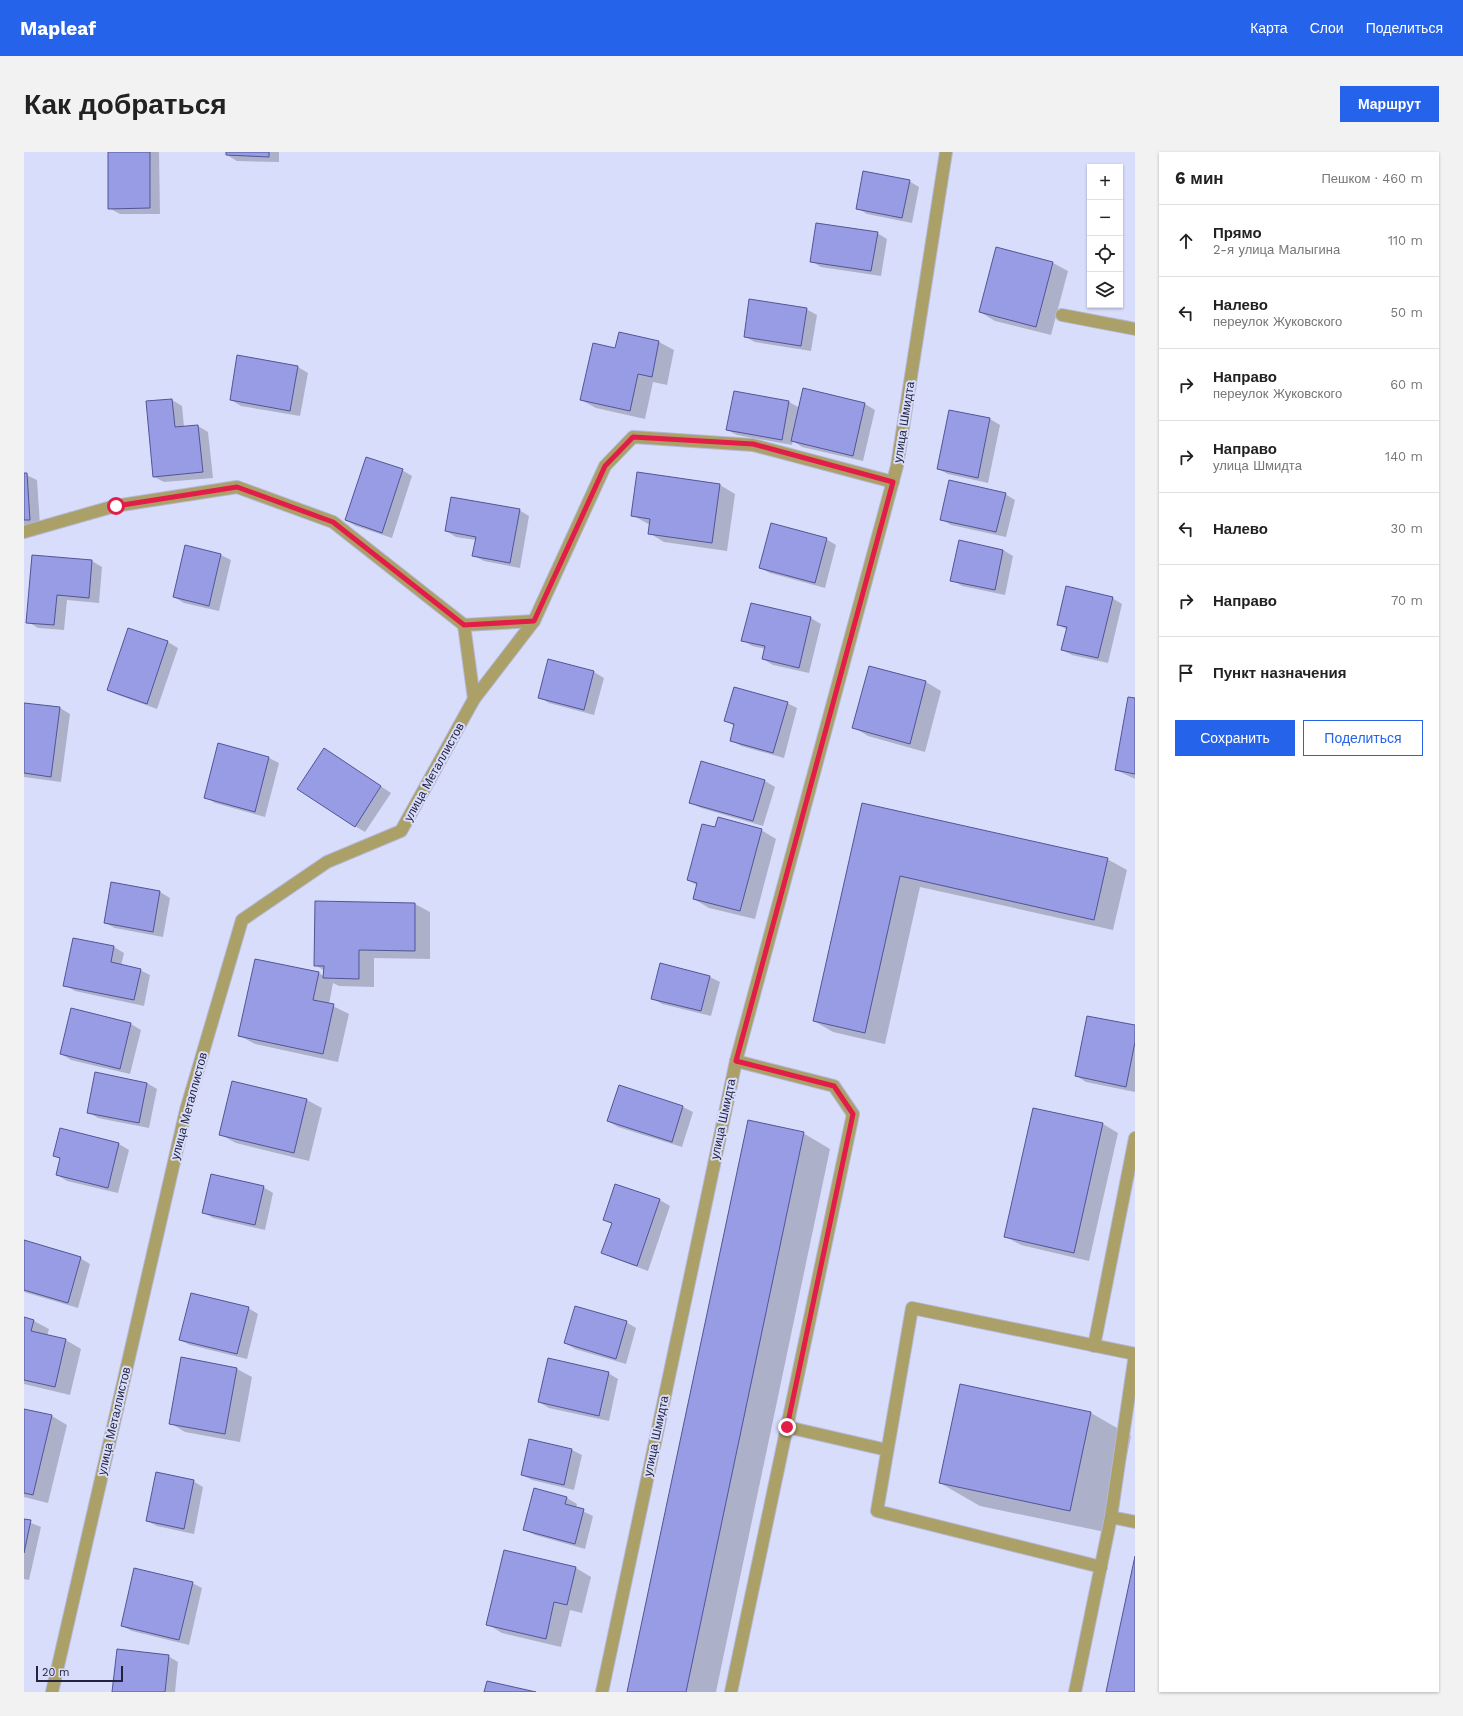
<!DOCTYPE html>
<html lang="ru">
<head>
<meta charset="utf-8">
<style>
	:root { --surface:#fff; --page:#f2f2f2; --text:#222; --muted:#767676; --line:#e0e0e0; --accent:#2563eb }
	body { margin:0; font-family:"Work Sans",sans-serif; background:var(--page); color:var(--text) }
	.controls { position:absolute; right:12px; top:12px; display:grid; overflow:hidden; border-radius:0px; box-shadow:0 1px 3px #0004 }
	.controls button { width:36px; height:36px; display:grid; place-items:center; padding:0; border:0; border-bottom:1px solid var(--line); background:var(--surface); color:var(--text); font:20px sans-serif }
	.scale { position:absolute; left:12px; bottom:10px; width:87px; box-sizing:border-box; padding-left:4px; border:2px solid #21233f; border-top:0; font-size:11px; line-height:14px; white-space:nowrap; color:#21233f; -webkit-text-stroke:3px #d9ddfc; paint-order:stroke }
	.stop { position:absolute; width:12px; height:12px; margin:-9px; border:3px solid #e11d48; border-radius:50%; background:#fff }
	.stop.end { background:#e11d48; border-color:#fff; box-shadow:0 1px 4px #0008 }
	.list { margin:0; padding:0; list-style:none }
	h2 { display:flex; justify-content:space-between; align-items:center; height:52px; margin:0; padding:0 16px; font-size:17px }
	h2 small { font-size:13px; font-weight:400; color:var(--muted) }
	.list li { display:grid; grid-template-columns:26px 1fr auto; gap:12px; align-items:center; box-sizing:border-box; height:72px; padding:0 16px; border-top:1px solid var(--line) }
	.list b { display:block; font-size:15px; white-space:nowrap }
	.list p { margin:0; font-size:13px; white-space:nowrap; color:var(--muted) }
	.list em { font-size:13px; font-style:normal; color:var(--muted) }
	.actions { display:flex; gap:8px; padding:12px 16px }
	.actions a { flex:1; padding:9px 0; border:1px solid var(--accent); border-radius:0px; text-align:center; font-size:14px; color:var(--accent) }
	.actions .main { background:var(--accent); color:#fff }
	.icon { flex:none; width:22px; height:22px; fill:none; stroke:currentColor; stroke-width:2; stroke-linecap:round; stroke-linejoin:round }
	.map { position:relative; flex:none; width:1111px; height:1540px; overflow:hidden; border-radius:0px }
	header { display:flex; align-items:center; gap:24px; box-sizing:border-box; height:56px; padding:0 20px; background:var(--accent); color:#fff }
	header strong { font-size:19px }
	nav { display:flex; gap:22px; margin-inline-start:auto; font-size:14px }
	.intro { display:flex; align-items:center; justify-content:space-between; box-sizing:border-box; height:96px; padding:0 24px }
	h1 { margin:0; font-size:28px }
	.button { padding:10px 18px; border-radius:0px; background:var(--accent); color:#fff; font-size:14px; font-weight:700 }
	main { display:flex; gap:24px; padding:0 24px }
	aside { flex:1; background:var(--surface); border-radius:0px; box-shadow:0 1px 3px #0004 }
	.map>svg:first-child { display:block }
	.shadow { fill:#0003 }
	.building { fill:#979ce4; stroke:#525496 }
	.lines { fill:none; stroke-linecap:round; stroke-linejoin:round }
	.minor-casing { stroke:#b4b8d6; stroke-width:14 }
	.minor { stroke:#aba168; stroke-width:12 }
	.route { stroke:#e11d48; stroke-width:5 }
	.labels { text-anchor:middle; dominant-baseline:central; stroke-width:4; stroke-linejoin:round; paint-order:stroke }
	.street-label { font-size:12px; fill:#21233f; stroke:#d9ddfc }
</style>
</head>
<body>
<header>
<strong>Mapleaf</strong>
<nav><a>Карта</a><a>Слои</a><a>Поделиться</a></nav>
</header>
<div class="intro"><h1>Как добраться</h1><a class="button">Маршрут</a></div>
<main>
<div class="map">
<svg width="1111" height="1540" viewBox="0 0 1111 1540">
	<rect width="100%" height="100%" fill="#d9ddfc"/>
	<g class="shadow">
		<polygon points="85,0 135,0 136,62 96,62 85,56"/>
		<polygon points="203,0 255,0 255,10 213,9 203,3"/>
		<polygon points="885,29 895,35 888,71 843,62 833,56"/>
		<polygon points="853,81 863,87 857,124 797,115 787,109"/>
		<polygon points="973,96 1029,111 1044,119 1027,183 971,169 956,160"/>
		<polygon points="782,157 793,163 787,199 731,190 721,185"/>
		<polygon points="635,190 650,198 643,233 629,230 621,267 572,256 557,248 592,197"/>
		<polygon points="214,204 274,215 284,221 276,264 217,254 207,248"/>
		<polygon points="710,240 765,250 776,256 841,252 851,258 839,309 778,295 769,289 768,293 713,283 703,278"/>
		<polygon points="148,248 158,254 160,275 174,274 184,280 189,326 140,330 130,325"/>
		<polygon points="966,267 976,273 964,331 924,322 914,317"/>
		<polygon points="378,318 388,324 368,386 332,374 322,368"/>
		<polygon points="0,322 13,328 16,373 0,374"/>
		<polygon points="614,322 696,333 711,342 703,399 640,390 625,381 626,373 608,363"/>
		<polygon points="981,342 991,348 982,385 927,373 917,367"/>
		<polygon points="495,358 505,364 496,416 460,409 450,404 452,388 432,385 422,379"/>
		<polygon points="802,387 812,393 801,436 746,421 736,416"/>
		<polygon points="979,398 989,404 981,443 938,434 928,428"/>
		<polygon points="197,403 207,408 195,459 160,451 150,445"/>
		<polygon points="9,404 68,409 78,415 75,451 43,448 40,478 14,476 4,470"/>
		<polygon points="1088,446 1098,452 1084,511 1048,503 1038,498 1043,478 1034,472"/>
		<polygon points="787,466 797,472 785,521 749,513 739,507 742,497 728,494 718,488"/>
		<polygon points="105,477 144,490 154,496 133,557 94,543 84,538"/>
		<polygon points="525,508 570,520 580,526 570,563 525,551 515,545"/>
		<polygon points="846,515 902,530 917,539 901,600 844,584 829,575"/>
		<polygon points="1111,547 1111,627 1092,618"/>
		<polygon points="763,551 773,556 760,606 717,594 707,588 711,574 701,569"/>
		<polygon points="0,552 36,556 46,562 37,630 0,625"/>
		<polygon points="195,592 245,606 255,611 241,665 191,651 181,645"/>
		<polygon points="310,603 367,641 341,680 331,674"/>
		<polygon points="678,610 741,629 751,635 739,674 677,656 667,651"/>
		<polygon points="838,652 1083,707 1103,718 1089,778 896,735 861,892 809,880 790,869"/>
		<polygon points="692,677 737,678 752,687 731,767 685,756 670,747 674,734 664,728"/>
		<polygon points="88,731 136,740 146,746 139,785 91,776 81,771"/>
		<polygon points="292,750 391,752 406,760 406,807 350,806 350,835 315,834 309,831 305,852 325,862 314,910 231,892 216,884 295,821 300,824 301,819 291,813"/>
		<polygon points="90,795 100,801 97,814 116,818 126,823 120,854 51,839 41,833"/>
		<polygon points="686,825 696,830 687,864 638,852 628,846"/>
		<polygon points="48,857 107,872 117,878 106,922 47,908 37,902"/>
		<polygon points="1111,874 1111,940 1062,930 1052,924"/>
		<polygon points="123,931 133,937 125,976 74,966 64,960"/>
		<polygon points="283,948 298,956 285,1009 212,991 197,983"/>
		<polygon points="659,955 669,960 658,995 594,975 584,969"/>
		<polygon points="1010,957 1079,972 1094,981 1065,1109 997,1093 982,1085"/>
		<polygon points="37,977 95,992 105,998 94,1041 43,1029 33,1023 37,1007 30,1003"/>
		<polygon points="779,981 806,997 692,1540 604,1540"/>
		<polygon points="592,1033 636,1048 646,1054 624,1119 589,1106 579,1100 588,1072 580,1068"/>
		<polygon points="239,1035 249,1041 241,1078 189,1066 179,1060"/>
		<polygon points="0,1089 56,1106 66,1112 54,1156 0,1140"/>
		<polygon points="224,1156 234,1162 223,1207 166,1193 156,1188"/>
		<polygon points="0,1166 10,1169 25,1177 23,1184 42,1188 57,1197 46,1243 0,1232"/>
		<polygon points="602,1170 612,1176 602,1212 551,1197 541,1191"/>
		<polygon points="213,1217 228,1225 216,1290 161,1280 146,1271"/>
		<polygon points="584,1221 594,1227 585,1269 525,1256 515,1250"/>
		<polygon points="937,1233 1067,1261 1107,1284 1086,1381 956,1354 916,1331"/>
		<polygon points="0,1258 28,1264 43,1273 24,1351 0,1345"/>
		<polygon points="548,1298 558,1303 550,1338 508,1328 498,1323"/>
		<polygon points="169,1329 179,1335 170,1382 133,1374 123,1369"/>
		<polygon points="511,1338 543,1346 553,1352 552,1356 569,1364 561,1397 511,1383 501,1378"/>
		<polygon points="0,1368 17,1375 5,1428 0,1427"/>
		<polygon points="481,1399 552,1416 567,1425 558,1461 546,1458 537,1495 478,1481 463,1472"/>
		<polygon points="168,1431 178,1436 165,1493 108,1479 98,1474"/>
		<polygon points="144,1504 154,1510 151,1540 89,1540"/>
	</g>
	<g class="building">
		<polygon points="84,0 126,0 126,56 84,57"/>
		<polygon points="202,0 245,0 245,5 202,3"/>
		<polygon points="839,19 886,28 878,66 832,57"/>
		<polygon points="792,71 854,80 847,119 786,110"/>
		<polygon points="972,95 1029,110 1012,175 955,160"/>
		<polygon points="725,147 783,156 777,194 720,185"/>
		<polygon points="595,180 635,189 628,225 614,222 606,259 556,248 569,191 591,196"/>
		<polygon points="213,203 274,214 266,259 206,248"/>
		<polygon points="779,236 841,251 829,304 767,289"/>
		<polygon points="710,239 765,249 758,288 702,278"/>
		<polygon points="148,247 151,275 174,273 179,320 129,325 122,249"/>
		<polygon points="925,258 966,266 954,326 913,317"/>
		<polygon points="342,305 379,317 358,381 321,368"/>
		<polygon points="613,320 696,332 688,391 624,382 626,367 607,364"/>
		<polygon points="0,321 3,321 6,368 0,368"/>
		<polygon points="925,328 982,341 972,380 916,368"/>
		<polygon points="427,345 496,357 486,411 448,404 452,385 421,379"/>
		<polygon points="747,371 803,386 791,431 735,416"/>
		<polygon points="935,388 979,398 971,438 926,429"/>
		<polygon points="161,393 197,402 185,454 149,445"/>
		<polygon points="8,403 68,408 65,446 33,443 30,473 2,471"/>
		<polygon points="1042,434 1089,445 1074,506 1037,498 1043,475 1033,473"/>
		<polygon points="727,451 787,465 775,516 738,507 741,494 717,489"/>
		<polygon points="104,476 144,489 123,552 83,538"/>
		<polygon points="524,507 570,519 560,558 514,546"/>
		<polygon points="845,514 902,529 886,592 828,576"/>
		<polygon points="710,535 764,550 749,601 706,589 710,572 700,569"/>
		<polygon points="1104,545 1111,546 1111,622 1091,618"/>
		<polygon points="0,551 36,555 27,625 0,621"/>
		<polygon points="194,591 245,605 231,660 180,646"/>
		<polygon points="300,596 357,634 331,675 273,637"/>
		<polygon points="677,609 741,628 729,669 665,651"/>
		<polygon points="838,651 1084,706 1070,768 876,724 841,881 789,869"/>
		<polygon points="694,665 738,677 716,759 669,747 673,731 663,728 678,672 691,675"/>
		<polygon points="87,730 136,739 129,780 80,771"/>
		<polygon points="291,749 391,751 391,799 335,798 335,827 299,826 300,814 290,814"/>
		<polygon points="49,786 90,794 87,810 117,817 110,848 39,834"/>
		<polygon points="231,807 295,820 289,848 310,852 299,902 214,884"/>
		<polygon points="636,811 686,824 677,859 627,847"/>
		<polygon points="47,856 107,871 96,917 36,902"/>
		<polygon points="1063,864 1111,873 1111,890 1102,935 1051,924"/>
		<polygon points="71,920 123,931 115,971 63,961"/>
		<polygon points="208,929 283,947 270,1001 195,983"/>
		<polygon points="595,933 659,954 648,990 583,969"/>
		<polygon points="1009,956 1079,971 1050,1101 980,1085"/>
		<polygon points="724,968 780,980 662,1540 603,1540"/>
		<polygon points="36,976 95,991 84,1036 32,1023 36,1006 29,1004"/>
		<polygon points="187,1022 240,1034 231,1073 178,1061"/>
		<polygon points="591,1032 636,1047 613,1114 577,1101 588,1071 579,1068"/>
		<polygon points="0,1088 57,1105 44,1151 0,1138"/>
		<polygon points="167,1141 225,1155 213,1202 155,1188"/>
		<polygon points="551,1154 603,1169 592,1207 540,1191"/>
		<polygon points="0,1165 10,1168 7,1179 42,1187 31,1235 0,1228"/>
		<polygon points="157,1205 213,1216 201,1282 145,1272"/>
		<polygon points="524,1206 585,1220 575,1264 514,1250"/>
		<polygon points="936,1232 1067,1260 1046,1359 915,1331"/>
		<polygon points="0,1257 28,1263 9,1343 0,1341"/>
		<polygon points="505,1287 548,1297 540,1333 497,1323"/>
		<polygon points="132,1320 170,1328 160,1377 122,1369"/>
		<polygon points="510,1336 543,1345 541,1352 560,1357 551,1392 499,1378"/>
		<polygon points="0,1367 7,1368 0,1401"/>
		<polygon points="480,1398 552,1415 543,1453 530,1450 522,1487 462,1473"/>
		<polygon points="1111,1404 1111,1540 1082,1540"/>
		<polygon points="110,1416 169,1430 155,1488 97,1474"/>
		<polygon points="93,1497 145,1503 141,1540 88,1540"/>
		<polygon points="463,1529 512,1540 460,1540"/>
	</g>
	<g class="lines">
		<g class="minor-casing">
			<g id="minor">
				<polyline points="1038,163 1111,177"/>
				<polyline points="0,380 91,354 213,335 309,370 440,473 510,469"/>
				<polyline points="450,547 510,469 581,314 609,285 729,293 869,330"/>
				<polyline points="1070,1194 1111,986"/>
				<polyline points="763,1275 863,1298"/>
				<polyline points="1077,1415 853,1359 888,1156 1111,1202 1087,1365"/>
				<polyline points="28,1540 162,958 218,768 303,710 377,679 450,547 440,473"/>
				<polyline points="578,1540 712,909 873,314 922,0"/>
				<polyline points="707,1540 829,962 810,934 712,909"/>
				<polyline points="1051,1540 1087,1365 1111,1370"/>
			</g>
		</g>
		<use href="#minor" class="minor"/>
	</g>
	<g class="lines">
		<polyline class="route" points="92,354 213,335 309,370 440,473 510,469 581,314 609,285 729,292 869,330 712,909 810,934 829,962 763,1275"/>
	</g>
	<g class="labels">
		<g class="street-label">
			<text transform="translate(880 270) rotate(-81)">улица Шмидта</text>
			<text transform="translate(410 620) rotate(-61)">улица Металлистов</text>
			<text transform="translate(165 954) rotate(-75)">улица Металлистов</text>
			<text transform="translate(699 967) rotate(-78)">улица Шмидта</text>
			<text transform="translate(90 1269) rotate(-77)">улица Металлистов</text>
			<text transform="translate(632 1284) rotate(-78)">улица Шмидта</text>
		</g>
	</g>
</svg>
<div class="controls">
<button>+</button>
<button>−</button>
<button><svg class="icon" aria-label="locate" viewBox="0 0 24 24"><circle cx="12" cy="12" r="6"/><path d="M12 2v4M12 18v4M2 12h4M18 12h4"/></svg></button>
<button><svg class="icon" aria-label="layers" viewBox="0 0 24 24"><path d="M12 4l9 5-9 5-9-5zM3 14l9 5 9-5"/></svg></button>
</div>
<div class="scale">20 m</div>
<div class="stop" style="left:92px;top:354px"></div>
<div class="stop end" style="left:763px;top:1275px"></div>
</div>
<aside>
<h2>6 мин<small>Пешком · 460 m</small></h2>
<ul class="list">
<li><svg class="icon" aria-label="ahead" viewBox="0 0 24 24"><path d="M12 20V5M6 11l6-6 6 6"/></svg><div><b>Прямо</b><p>2-я улица Малыгина</p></div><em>110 m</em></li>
<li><svg class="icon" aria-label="left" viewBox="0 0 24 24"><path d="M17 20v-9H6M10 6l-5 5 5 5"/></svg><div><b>Налево</b><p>переулок Жуковского</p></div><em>50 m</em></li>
<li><svg class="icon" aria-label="right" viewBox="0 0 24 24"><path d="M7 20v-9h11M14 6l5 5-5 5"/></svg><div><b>Направо</b><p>переулок Жуковского</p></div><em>60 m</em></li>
<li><svg class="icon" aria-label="right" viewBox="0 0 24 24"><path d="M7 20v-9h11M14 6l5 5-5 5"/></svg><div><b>Направо</b><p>улица Шмидта</p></div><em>140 m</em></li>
<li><svg class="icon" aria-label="left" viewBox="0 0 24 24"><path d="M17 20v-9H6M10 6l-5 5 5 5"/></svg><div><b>Налево</b></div><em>30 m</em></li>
<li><svg class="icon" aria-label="right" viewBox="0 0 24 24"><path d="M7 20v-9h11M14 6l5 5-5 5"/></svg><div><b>Направо</b></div><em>70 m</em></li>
<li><svg class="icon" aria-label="arrive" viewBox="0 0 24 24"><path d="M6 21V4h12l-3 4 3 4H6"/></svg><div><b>Пункт назначения</b></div></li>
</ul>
<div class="actions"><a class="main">Сохранить</a><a>Поделиться</a></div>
</aside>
</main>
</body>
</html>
